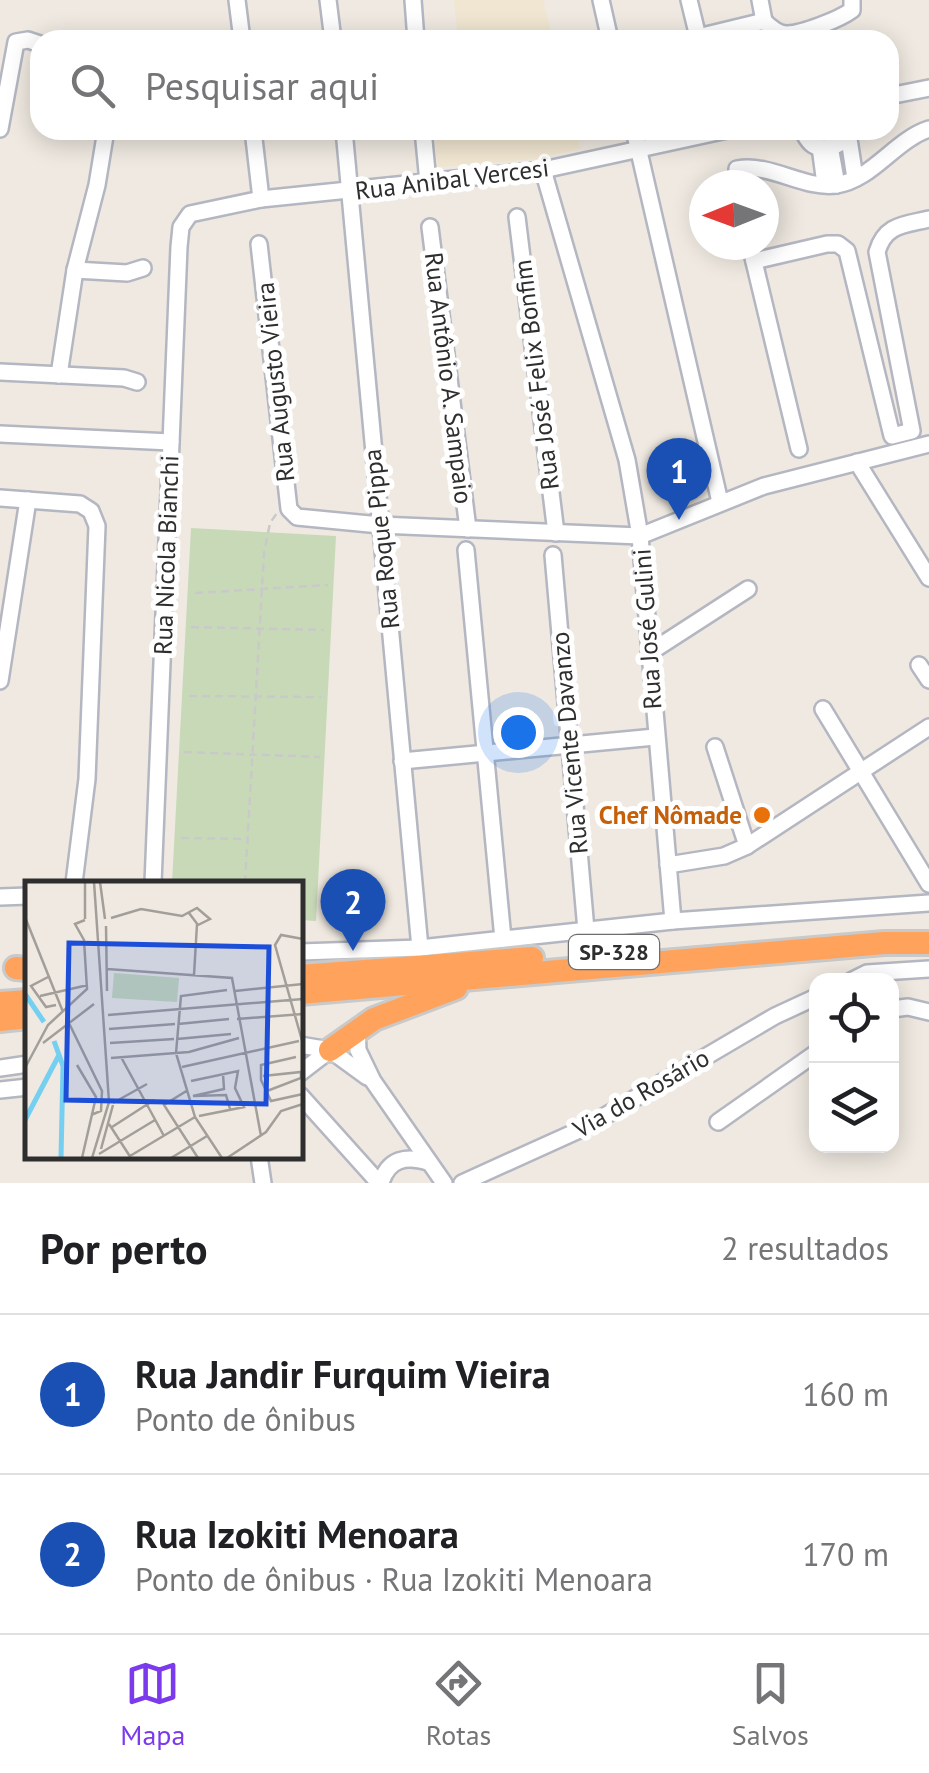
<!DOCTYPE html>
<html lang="pt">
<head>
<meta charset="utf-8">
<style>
	:root { --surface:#fff; --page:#f6f6f6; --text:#202124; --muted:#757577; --line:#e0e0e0; --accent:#7c3aed }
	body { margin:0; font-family:"PT Sans",sans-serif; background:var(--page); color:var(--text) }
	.controls { position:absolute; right:30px; bottom:30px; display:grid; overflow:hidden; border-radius:20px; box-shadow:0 5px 25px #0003 }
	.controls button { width:90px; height:90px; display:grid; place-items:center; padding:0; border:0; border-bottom:2px solid var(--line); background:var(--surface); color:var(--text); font:50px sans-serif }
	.compass { position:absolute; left:689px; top:170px; width:90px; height:90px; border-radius:50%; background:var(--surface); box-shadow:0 5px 25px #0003; rotate:269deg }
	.you { position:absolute; left:518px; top:732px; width:35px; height:35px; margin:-25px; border:8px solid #fff; border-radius:50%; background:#1a73e8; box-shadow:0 0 0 15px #1a73e833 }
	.badge { display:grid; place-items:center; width:65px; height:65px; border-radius:50%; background:var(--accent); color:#fff; font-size:32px; font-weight:700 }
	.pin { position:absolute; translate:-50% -82px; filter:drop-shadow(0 2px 5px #0008) }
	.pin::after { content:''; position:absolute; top:52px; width:35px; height:30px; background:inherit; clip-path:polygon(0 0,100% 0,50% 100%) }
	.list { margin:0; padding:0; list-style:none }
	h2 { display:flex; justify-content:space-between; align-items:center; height:130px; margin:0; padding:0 40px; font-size:42px }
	h2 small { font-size:32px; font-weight:400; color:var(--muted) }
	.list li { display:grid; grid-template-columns:65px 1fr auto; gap:30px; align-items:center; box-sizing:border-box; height:160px; padding:0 40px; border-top:2px solid var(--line) }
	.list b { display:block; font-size:38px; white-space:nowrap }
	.list p { margin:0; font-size:32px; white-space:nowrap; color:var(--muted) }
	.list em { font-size:32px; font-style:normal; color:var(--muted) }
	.icon { flex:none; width:55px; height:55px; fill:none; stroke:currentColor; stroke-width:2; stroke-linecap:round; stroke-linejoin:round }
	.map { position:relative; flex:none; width:929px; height:1183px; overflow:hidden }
	.search { position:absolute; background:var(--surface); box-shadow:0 5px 25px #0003; left:30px; right:30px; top:30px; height:110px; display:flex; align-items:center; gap:25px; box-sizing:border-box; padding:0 35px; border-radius:30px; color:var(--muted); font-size:38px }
	.sheet { height:450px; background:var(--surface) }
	nav { display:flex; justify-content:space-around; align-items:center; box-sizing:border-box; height:140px; border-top:2px solid var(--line); background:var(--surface); font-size:28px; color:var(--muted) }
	nav a { display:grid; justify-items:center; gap:5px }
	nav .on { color:var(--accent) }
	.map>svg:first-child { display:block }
	.education { fill:#f0e6d1 }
	.cemetery { fill:#c8d9b8 }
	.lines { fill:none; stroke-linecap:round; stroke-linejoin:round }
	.minor-casing { stroke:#b4b7c1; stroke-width:20 }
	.highway-casing { stroke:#c9c9c9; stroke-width:28 }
	.path { stroke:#c9c9c9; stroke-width:2.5; stroke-dasharray:8 5; stroke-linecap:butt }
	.minor { stroke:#fff; stroke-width:15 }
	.highway { stroke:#ffa35c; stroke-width:22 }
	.food-dot { fill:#e8710a; stroke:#fff; stroke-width:4 }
	.labels { text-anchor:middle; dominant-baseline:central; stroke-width:10; stroke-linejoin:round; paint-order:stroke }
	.shield { fill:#fff; stroke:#6d6d6d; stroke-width:2.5 }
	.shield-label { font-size:22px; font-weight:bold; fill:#2e2e2e }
	.street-label { font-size:25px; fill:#2e2e2e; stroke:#fff }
	.food-label { font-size:25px; font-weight:bold; fill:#c56008; stroke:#fff; text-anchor:end }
	.inset-river { fill:none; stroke:#75cff0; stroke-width:5 }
	.inset-road { fill:none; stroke:#a29e99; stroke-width:2.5 }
	.view { fill:#1d4ed8; fill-opacity:0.15; stroke:#1d4ed8; stroke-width:5 }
	.inset-edge { fill:none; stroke:#2e2e2e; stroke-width:5 }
</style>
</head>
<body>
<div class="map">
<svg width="929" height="1183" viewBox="0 0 929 1183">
	<rect width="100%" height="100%" fill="#efe9e1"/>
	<g class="education">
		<polygon points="454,0 543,0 553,40 458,40"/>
		<polygon points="434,130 576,130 580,149 536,159 438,167"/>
	</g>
	<polygon class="cemetery" points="191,528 336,536 316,921 300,920 300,883 172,883"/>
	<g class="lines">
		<g class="minor-casing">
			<g id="minor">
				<polyline points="237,0 242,40"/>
				<polyline points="328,0 333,40"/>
				<polyline points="413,0 416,40"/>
				<polyline points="601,0 610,40"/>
				<path d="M 689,0 L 698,37 L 764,21 C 770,27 778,34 787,34 C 802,34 840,19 852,10 L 852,0"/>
				<polyline points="760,0 764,21"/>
				<polyline points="889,96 929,88"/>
				<polyline points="0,129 16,42 28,40 40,44"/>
				<polyline points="253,130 261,199"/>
				<polyline points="344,130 420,948"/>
				<polyline points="423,130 428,182"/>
				<polyline points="634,130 720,502"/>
				<path d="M 802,130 C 805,135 808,142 813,145 C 827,153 848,142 853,130"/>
				<polyline points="849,139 855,178"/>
				<polyline points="830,146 837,185"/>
				<polyline points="820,147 825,184"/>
				<polyline points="543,170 627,460 640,536 673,921"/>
				<path d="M 736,185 L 737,169 C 772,163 802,189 836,185 C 872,180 895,140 929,129"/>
				<polyline points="517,217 556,533"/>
				<polyline points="430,227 468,529"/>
				<polyline points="259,244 289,509 297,517 380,525 640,536 764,486 929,444"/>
				<polyline points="750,245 799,449"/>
				<path d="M 754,261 L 827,244 L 838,244 L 847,251 L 892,436 L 912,431 L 877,252 C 885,224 904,225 929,219"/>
				<polyline points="75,270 127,273 143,268"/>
				<polyline points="0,372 124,378 137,382"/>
				<polyline points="59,375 75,270 97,185 106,130"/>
				<polyline points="0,434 171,442"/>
				<polyline points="857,462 929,578"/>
				<polyline points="0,498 80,504 91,511 97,526 87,779 74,883"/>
				<polyline points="466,550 503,939"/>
				<polyline points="553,555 586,930"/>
				<polyline points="649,653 748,589"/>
				<polyline points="919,665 929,680"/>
				<polyline points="0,681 28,500"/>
				<polyline points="823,709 929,884"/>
				<polyline points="715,747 747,846"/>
				<polyline points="402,761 655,737"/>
				<polyline points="668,865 724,856 747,846 929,727"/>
				<polyline points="153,883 179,247 181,227 190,214 261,199 543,170 727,130"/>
				<polyline points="0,897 28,896"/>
				<polyline points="300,952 420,948 673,921 929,903"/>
				<polyline points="851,981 867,973 929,969"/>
				<polyline points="892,1009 908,1007 929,1012"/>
				<polyline points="357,1029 358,1050 373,1081 444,1183"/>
				<polyline points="300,1045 330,1050 367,1077"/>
				<polyline points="0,1068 28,1064"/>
				<polyline points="300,1073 330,1050"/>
				<polyline points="0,1090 28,1087"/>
				<polyline points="300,1095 379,1183"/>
				<polyline points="718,1122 816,1053"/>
				<polyline points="259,1156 263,1183"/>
				<path d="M 381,1183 C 388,1159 406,1155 428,1162"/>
				<polyline points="462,1183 586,1127 775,1016 816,997"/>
			</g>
		</g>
		<g class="highway-casing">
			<g id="highway">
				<polyline points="16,968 28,969"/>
				<polyline points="300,976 532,958"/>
				<polyline points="300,993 884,943 929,943"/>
				<polyline points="0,1003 28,1001"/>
				<polyline points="0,1020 28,1017"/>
				<polyline points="330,1050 374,1019 456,988"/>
			</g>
		</g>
		<g class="path">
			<polyline points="195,593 328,585"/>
			<polyline points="191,627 324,630"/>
			<polyline points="189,696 321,697"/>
			<polyline points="184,752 320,757"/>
			<polyline points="181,838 245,839"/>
			<polyline points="245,883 264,553 270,523 277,513"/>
		</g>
		<use href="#minor" class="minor"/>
		<use href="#highway" class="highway"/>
	</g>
	<circle class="food-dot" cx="762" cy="815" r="10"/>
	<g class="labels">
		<rect class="shield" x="569" y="935" width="90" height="34" rx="8"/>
		<g class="shield-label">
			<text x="614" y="952">SP-328</text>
		</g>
		<g class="street-label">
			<text transform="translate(452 179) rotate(-7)">Rua Anibal Vercesi</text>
			<text transform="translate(536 375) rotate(-97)">Rua José Felix Bonfim</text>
			<text transform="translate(449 378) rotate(83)">Rua Antônio A. Sampaio</text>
			<text transform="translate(275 382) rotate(-96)">Rua Augusto Vieira</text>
			<text transform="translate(381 539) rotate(-96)">Rua Roque Pippa</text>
			<text transform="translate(166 555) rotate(-88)">Rua Nicola Bianchi</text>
			<text transform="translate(647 629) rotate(-94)">Rua José Gulini</text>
			<text transform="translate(569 743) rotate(-95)">Rua Vicente Davanzo</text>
			<text transform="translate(641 1093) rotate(-30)">Via do Rosário</text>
		</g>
		<g class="food-label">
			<text x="742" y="815">Chef Nômade</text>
		</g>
	</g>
	<g transform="translate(25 881)">
		<rect width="278" height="278" fill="#efe9e1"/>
		<path d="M 89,92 L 154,97 L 152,121 L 87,117 Z" fill="#c8d9b8"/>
		<path class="inset-river" d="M 0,113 L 19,141M 29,160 L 38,185 L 36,277M 0,239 L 34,174"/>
		<path class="inset-road" d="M 60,1 L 60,38M 75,1 L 80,38M 0,36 L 38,131M 86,37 L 116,28 L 157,35 L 172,27 L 185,38 L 173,44 L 164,32M 81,45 L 82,110M 278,58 L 256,54 L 250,64 L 278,163M 82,88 L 207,97 L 236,255M 169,94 L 172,43M 25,95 L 6,105 L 21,126 L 31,124M 210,110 L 278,103M 15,115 L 63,104M 83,134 L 278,118M 42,138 L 77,210 L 76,230 L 66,234M 212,138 L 278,133M 153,143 L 204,138M 84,148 L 150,143M 152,158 L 206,153M 18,162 L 69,123M 85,162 L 149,158M 96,176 L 139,255M 271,176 L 236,184 L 236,199 L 246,220 L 278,213M 86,177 L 164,171 L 214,157M 52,184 L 71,216 L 57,277M 157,186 L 274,160M 0,187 L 23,144 L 62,108 L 59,59 L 50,43 L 60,39M 198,193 L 199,208 L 168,215 L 201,214 L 205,228M 238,195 L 276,191 L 276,197 L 242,210M 166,200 L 213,190 L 210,207 L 219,226 L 174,235M 163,209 L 139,224 L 173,277M 88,222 L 122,203M 84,243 L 106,277M 87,246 L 129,219M 76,268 L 88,224M 74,273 L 130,239M 105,275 L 170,236M 67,277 L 84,221 L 69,1M 146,277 L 182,255M 197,277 L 170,236 L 151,172 L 156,115 L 202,109M 202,277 L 241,251 L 256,230 L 278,223"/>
		<path class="view" d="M 44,62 L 244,66 L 241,223 L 41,219 Z"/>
		<rect width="278" height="278" class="inset-edge"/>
	</g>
</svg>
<div class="controls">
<button><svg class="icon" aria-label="locate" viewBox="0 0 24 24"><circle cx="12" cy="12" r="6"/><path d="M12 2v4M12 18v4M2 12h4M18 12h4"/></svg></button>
<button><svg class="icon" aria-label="layers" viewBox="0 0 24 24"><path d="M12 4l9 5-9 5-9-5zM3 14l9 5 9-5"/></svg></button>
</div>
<svg class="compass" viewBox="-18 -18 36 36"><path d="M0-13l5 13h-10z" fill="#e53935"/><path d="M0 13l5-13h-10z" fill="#757577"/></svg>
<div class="you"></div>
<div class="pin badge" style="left:679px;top:520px;background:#1a4fb4">1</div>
<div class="pin badge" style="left:353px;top:951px;background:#1a4fb4">2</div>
<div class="search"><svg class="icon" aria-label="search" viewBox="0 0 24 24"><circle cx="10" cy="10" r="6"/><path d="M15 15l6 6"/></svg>Pesquisar aqui</div>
</div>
<section class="sheet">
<h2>Por perto<small>2 resultados</small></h2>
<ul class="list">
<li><span class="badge" style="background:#1a4fb4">1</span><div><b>Rua Jandir Furquim Vieira</b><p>Ponto de ônibus</p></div><em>160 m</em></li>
<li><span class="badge" style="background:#1a4fb4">2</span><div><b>Rua Izokiti Menoara</b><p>Ponto de ônibus · Rua Izokiti Menoara</p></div><em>170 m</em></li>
</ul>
</section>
<nav>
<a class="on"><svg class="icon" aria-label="map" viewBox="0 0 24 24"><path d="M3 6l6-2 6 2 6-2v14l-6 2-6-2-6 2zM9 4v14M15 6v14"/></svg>Mapa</a>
<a><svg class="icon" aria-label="directions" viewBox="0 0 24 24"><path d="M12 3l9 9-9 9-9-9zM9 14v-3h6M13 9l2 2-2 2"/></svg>Rotas</a>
<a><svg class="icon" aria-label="saved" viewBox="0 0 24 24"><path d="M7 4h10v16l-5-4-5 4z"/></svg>Salvos</a>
</nav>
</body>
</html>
